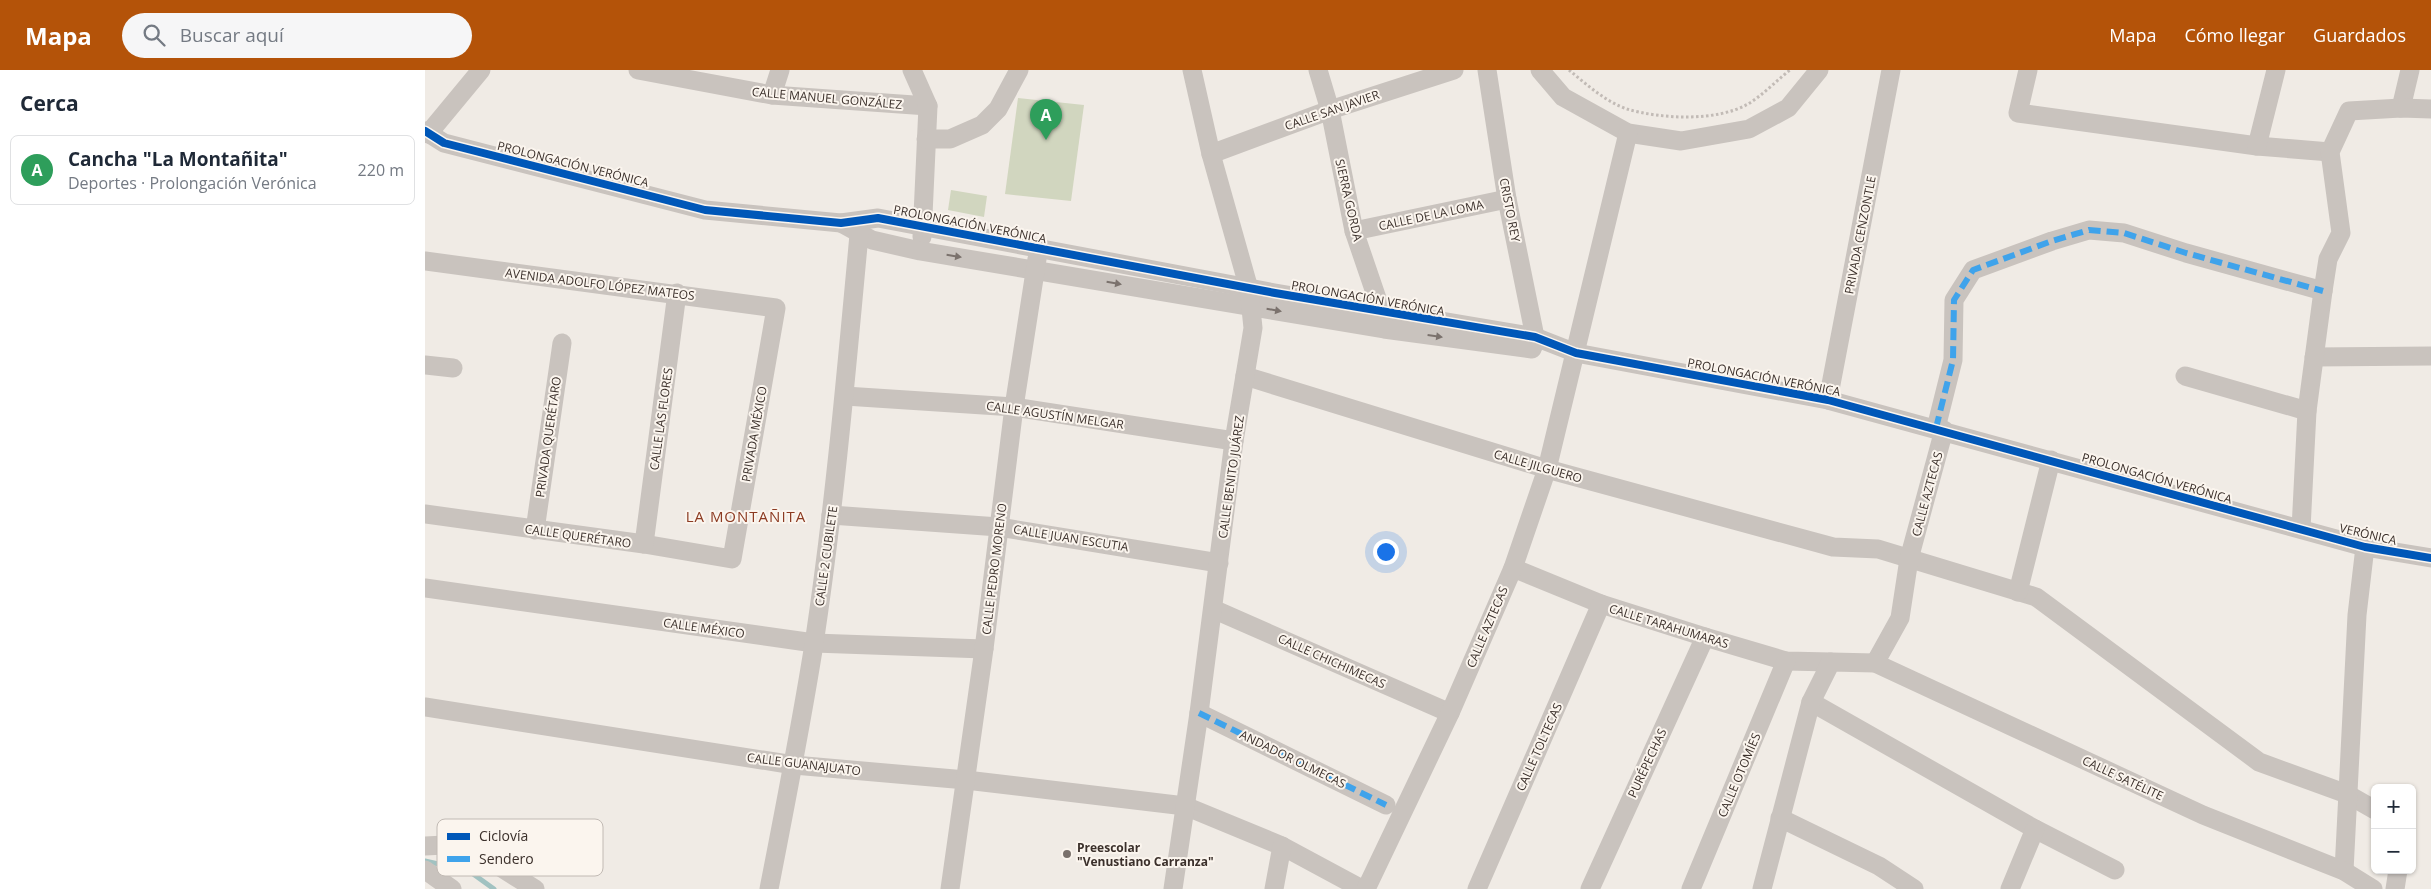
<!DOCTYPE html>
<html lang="es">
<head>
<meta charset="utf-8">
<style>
	:root { --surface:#fff; --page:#f6f6f7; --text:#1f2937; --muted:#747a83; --line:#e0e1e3; --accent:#b45309 }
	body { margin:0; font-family:"Open Sans",sans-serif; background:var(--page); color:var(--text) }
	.controls { position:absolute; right:15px; bottom:15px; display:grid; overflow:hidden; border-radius:8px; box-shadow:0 1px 4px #0004 }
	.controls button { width:45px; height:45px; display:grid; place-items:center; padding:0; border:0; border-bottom:1px solid var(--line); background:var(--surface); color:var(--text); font:25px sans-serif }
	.you { position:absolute; left:960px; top:481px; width:18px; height:18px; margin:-12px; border:4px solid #fff; border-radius:50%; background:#1a73e8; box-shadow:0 0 0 8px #1a73e833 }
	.badge { display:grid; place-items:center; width:32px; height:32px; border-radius:50%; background:var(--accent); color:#fff; font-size:16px; font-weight:700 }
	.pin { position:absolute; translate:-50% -41px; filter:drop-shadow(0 1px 2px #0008) }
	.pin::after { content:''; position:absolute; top:26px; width:18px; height:15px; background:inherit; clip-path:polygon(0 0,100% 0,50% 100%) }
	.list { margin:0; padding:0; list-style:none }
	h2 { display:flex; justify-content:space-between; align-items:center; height:65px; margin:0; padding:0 20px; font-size:21px }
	h2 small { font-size:16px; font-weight:400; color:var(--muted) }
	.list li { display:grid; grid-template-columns:32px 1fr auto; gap:15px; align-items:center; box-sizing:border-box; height:70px; margin:0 10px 10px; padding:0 10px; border:1px solid var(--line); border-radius:8px }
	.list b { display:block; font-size:19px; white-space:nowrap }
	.list p { margin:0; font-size:16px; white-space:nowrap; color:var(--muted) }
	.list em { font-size:16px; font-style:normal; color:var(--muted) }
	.icon { flex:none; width:28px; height:28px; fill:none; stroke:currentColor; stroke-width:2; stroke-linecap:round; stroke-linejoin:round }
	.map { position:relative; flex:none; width:2006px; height:819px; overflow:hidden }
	header { display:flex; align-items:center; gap:30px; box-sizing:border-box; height:70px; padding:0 25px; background:var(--accent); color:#fff }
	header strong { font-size:24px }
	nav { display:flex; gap:28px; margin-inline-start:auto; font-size:18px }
	.search { width:350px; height:45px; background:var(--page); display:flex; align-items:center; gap:12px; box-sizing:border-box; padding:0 18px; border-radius:28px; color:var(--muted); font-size:19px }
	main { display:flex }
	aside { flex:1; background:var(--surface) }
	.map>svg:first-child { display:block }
	.green { fill:#d1d6bf }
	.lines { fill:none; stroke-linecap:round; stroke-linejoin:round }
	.stream { stroke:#a1c2c1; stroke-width:5 }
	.path { stroke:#c2bbb6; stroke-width:3; stroke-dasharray:2.5 2.5; stroke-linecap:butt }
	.minor { stroke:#c9c3be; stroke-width:19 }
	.quiet { stroke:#3fa3eb; stroke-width:6; stroke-dasharray:12 6; stroke-linecap:butt }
	.cycleway-casing { stroke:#fbf5ee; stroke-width:11 }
	.cycleway { stroke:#0057b8; stroke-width:8 }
	.oneway { fill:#7b726d }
	.poi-dot { fill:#7a716c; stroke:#fbf5ee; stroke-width:2 }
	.labels { text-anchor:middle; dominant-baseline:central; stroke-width:4; stroke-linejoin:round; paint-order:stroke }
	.street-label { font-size:12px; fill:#3b302b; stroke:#fbf5ee }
	.poi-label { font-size:12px; font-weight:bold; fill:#3b302b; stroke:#fbf5ee; text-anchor:start }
	.quarter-label { font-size:15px; letter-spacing:1px; fill:#8c3b22; stroke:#fbf5ee }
	.key { fill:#fbf5ee; stroke:#c1bab4; stroke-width:1 }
	.key-label { font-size:14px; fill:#3b302b }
</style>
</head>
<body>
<header>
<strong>Mapa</strong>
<div class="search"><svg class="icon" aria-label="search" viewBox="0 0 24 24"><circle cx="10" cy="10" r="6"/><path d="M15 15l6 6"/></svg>Buscar aquí</div>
<nav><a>Mapa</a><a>Cómo llegar</a><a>Guardados</a></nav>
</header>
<main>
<aside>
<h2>Cerca<small></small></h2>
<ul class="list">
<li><span class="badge" style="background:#2e9e5b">A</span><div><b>Cancha &quot;La Montañita&quot;</b><p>Deportes · Prolongación Verónica</p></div><em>220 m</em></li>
</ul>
</aside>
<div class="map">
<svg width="2006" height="819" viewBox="0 0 2006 819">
	<rect width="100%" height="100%" fill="#f0ebe5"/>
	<g class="green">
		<polygon points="593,28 659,35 646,131 580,124"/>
		<polygon points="526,120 562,126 559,147 523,140"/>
	</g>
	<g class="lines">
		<polyline class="stream" points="0,791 44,801 69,819"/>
		<path class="path" d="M 1144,0 C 1161,14 1181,32 1202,39 C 1236,49 1291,52 1323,34 C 1338,25 1351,11 1365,0"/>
		<g class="minor">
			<polyline points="213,0 347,25 503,36"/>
			<polyline points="487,0 503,36 497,167"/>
			<polyline points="893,0 905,40 929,161 957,243 958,253"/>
			<polyline points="1062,0 1082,129 1110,267 1108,277"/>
			<polyline points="1115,0 1138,27 1203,63 1256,71 1324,59 1363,38 1394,0"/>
			<polyline points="1603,0 1593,43 1832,76 1905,82"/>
			<polyline points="347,25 355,0"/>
			<polyline points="1976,38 1985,0"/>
			<polyline points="0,61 19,73 280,140 416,153 453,148 850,223 1110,267 1151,283 1403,330 1940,477 2006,488"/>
			<polyline points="3,64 56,0"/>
			<polyline points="501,69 525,69 557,55 573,39 594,0"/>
			<polyline points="1832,76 1851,0"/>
			<polyline points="786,84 905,40 1029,0"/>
			<polyline points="416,153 447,170 495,181 959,259 1107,279"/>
			<polyline points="929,161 1082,129"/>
			<polyline points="0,191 351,238 307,489 219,474 0,444"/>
			<polyline points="1889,287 2006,286"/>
			<polyline points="0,295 28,298"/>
			<polyline points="820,306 1122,399 1408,477 1453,479 1611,527 1834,692 1922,724 1950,740"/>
			<polyline points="1760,306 1882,341"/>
			<polyline points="420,326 589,337 809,371"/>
			<polyline points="1403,330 1466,0"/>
			<polyline points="1511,358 1528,290 1529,230 1548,200 1627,171 1664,160 1699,163 1761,183 1898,221"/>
			<polyline points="406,445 574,457 794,493"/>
			<polyline points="1876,459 1882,341 1898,221 1903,189 1916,163 1905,82 1924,41 1976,38 2006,39"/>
			<polyline points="110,460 137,273"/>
			<polyline points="219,474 252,223"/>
			<polyline points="1088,498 1176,534 1280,567 1361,591 1406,592"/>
			<polyline points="0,518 389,573 559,579"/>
			<polyline points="1593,522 1626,390"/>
			<polyline points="788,539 1025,643"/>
			<polyline points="1450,593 1475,548 1484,489 1519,360"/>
			<polyline points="1386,632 1610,759 1690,800"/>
			<polyline points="0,637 369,695 541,710 760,736 857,776 937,819"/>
			<polyline points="774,643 961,735"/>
			<polyline points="1355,748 1454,796 1489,819"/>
			<polyline points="0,776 39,774 110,819"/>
			<polyline points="0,800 27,819"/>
			<polyline points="1919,801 1932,545 1940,477"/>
			<path d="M 344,819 C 360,737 376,656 389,574 C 410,434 422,294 435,154"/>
			<polyline points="525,819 559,579 589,337 612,189"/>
			<polyline points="748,819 774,643 809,371 828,258 824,219 786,84 767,0"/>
			<polyline points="849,819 857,776"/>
			<polyline points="941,819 1025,643 1088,498 1122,399 1203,63"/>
			<polyline points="1052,819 1176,534"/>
			<polyline points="1165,819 1280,567"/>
			<polyline points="1266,819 1361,591"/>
			<polyline points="1337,819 1386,632 1406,592 1450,593 1778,745 1919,801 1948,819"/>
			<polyline points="1585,819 1610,759"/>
			<polyline points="1970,819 1973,800"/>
		</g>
		<g class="quiet">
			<polyline points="1511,358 1528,290 1529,230 1548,200 1627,171 1664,160 1699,163 1761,183 1898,221"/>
			<polyline points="774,643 961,735"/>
		</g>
		<g class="cycleway-casing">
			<polyline id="cycleway" points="0,61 19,73 280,140 416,153 453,148 850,223 1110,267 1151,283 1403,330 1940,477 2006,488"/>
		</g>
		<use href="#cycleway" class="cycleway"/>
	</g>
	<defs><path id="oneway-solid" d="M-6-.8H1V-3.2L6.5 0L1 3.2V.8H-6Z" transform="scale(1.25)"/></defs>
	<g class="oneway">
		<use href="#oneway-solid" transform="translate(529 186) rotate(9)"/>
		<use href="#oneway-solid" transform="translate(689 213) rotate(10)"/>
		<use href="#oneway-solid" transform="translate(849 240) rotate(10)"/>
		<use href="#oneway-solid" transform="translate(1010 266) rotate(8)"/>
	</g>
	<circle class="poi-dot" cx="642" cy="784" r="5"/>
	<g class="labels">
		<g class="street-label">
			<text transform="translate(402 28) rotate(5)">CALLE MANUEL GONZÁLEZ</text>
			<text transform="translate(907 40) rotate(-19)">CALLE SAN JAVIER</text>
			<text transform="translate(148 94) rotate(14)">PROLONGACIÓN VERÓNICA</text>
			<text transform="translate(924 130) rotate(77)">SIERRA GORDA</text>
			<text transform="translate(1085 140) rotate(79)">CRISTO REY</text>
			<text transform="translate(1006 145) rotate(-12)">CALLE DE LA LOMA</text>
			<text transform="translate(545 154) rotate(11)">PROLONGACIÓN VERÓNICA</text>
			<text transform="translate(1435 165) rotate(-79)">PRIVADA CENZONTLE</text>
			<text transform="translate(175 214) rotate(7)">AVENIDA ADOLFO LÓPEZ MATEOS</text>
			<text transform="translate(943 228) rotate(10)">PROLONGACIÓN VERÓNICA</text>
			<text transform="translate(1339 307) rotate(11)">PROLONGACIÓN VERÓNICA</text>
			<text transform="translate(630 345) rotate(8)">CALLE AGUSTÍN MELGAR</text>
			<text transform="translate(236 349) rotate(-82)">CALLE LAS FLORES</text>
			<text transform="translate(329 364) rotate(-80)">PRIVADA MÉXICO</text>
			<text transform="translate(123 367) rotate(-82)">PRIVADA QUERÉTARO</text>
			<text transform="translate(1113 396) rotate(16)">CALLE JILGUERO</text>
			<text transform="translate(806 407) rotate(-82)">CALLE BENITO JUÁREZ</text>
			<text transform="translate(1732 408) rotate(16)">PROLONGACIÓN VERÓNICA</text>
			<text transform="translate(1502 424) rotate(-75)">CALLE AZTECAS</text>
			<text transform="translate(1943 464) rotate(13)">VERÓNICA</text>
			<text transform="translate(153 466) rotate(8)">CALLE QUERÉTARO</text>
			<text transform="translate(646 468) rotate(9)">CALLE JUAN ESCUTIA</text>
			<text transform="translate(401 486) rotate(-82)">CALLE 2 CUBILETE</text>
			<text transform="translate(569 499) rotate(-83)">CALLE PEDRO MORENO</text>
			<text transform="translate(1244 556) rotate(17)">CALLE TARAHUMARAS</text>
			<text transform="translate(1062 557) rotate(-67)">CALLE AZTECAS</text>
			<text transform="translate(279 558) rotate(8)">CALLE MÉXICO</text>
			<text transform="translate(907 591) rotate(24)">CALLE CHICHIMECAS</text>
			<text transform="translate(1114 677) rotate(-66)">CALLE TOLTECAS</text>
			<text transform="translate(868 689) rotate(26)">ANDADOR OLMECAS</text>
			<text transform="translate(1222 693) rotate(-65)">PURÉPECHAS</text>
			<text transform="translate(379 694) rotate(7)">CALLE GUANAJUATO</text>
			<text transform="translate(1314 705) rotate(-67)">CALLE OTOMÍES</text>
			<text transform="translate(1698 708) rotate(25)">CALLE SATÉLITE</text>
		</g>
		<g class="poi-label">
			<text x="652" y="777">Preescolar<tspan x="652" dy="14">"Venustiano Carranza"</tspan></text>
		</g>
		<g class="quarter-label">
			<text x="321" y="446">LA MONTAÑITA</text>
		</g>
	</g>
	<rect x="12" y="749" width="166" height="57" rx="8" class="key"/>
	<rect x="22" y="763" width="23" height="7" fill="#0057b8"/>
	<rect x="22" y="786" width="23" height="6" fill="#3fa3eb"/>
	<g class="key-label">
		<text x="54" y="771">Ciclovía</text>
		<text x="54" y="794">Sendero</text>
	</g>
</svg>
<div class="controls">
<button>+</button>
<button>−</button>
</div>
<div class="you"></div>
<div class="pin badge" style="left:621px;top:70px;background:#2e9e5b">A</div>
</div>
</main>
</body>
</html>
